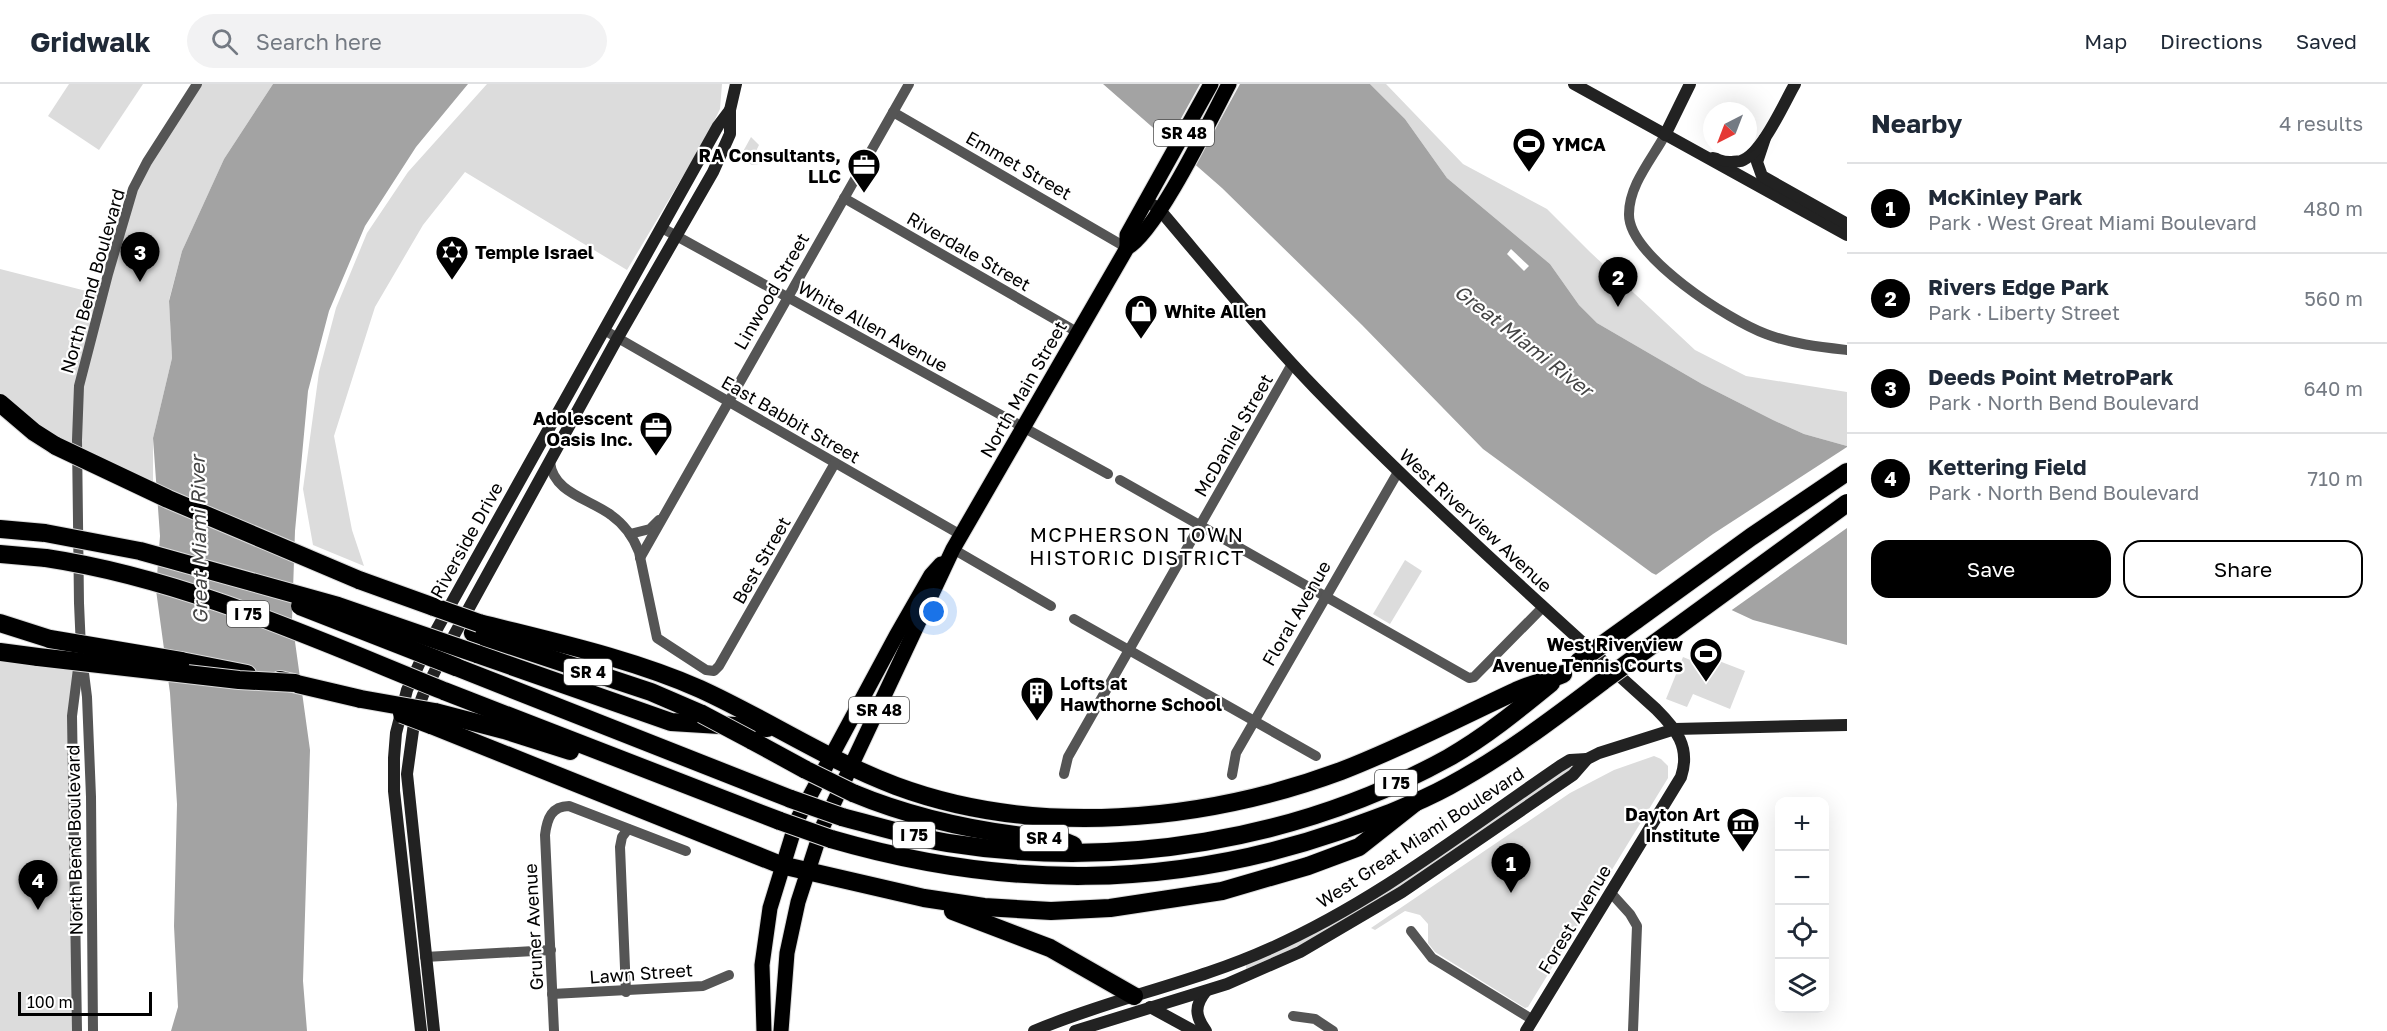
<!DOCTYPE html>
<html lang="en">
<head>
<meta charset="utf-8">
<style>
	:root { --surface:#fff; --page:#f2f2f3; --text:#1f2937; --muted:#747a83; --line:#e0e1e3; --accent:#000 }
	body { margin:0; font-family:"Golos Text",sans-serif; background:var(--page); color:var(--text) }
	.controls { position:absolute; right:18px; bottom:18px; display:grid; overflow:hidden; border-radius:12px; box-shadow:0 6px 24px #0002 }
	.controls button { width:54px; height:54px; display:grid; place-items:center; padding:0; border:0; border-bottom:2px solid var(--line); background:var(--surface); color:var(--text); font:30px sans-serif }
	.compass { position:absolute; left:1703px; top:18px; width:54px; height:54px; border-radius:50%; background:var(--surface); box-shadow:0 6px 24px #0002; rotate:222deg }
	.scale { position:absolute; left:18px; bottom:15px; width:134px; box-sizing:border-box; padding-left:6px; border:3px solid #000; border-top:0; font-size:16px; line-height:21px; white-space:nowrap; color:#000; -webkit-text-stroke:4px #fff; paint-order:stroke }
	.you { position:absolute; left:934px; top:528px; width:21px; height:21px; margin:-15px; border:4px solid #fff; border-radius:50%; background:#1a73e8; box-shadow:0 0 0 9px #1a73e833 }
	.badge { display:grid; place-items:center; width:39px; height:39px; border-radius:50%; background:var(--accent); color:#fff; font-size:20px; font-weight:700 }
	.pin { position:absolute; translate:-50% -50px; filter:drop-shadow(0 2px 3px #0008) }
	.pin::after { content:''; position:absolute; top:32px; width:21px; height:18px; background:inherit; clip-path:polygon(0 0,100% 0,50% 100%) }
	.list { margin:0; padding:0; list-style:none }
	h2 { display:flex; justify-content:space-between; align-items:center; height:78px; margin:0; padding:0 24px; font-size:26px }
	h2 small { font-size:20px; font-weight:400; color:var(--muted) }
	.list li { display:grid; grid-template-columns:39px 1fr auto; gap:18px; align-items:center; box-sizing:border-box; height:90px; padding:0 24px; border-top:2px solid var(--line) }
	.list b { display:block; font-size:22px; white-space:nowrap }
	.list p { margin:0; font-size:20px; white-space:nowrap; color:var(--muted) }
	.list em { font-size:20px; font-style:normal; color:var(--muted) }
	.actions { display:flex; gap:12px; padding:18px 24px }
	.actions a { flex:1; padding:14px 0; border:2px solid var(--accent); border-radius:18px; text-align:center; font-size:21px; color:var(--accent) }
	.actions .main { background:var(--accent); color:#fff }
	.icon { flex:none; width:33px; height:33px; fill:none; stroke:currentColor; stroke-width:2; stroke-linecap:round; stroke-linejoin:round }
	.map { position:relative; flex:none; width:1847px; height:947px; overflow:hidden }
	header { display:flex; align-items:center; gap:36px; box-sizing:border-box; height:84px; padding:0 30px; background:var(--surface); border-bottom:2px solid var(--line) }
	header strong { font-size:28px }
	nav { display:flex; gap:33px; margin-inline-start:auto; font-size:21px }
	.search { width:420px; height:54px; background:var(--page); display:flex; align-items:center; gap:15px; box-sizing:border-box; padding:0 21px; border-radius:33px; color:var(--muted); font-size:22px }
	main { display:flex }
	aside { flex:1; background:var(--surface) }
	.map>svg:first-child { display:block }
	.green { fill:#dcdcdc }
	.water { fill:#a3a3a3 }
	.pier { fill:#fff }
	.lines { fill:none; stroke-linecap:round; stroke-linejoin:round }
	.primary-casing { stroke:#dbdbdb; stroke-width:17 }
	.highway-casing { stroke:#dbdbdb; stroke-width:20 }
	.street { stroke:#555; stroke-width:10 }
	.secondary { stroke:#222; stroke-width:12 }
	.primary { stroke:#000; stroke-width:15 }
	.highway { stroke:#000; stroke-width:18 }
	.highway-bridge-casing { stroke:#dbdbdb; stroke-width:20; stroke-linecap:butt }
	.highway-bridge { stroke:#000; stroke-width:18 }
	.labels { text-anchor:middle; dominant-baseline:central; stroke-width:4.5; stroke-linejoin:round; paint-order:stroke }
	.shield { fill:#fff; stroke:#4c4c4c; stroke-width:1.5 }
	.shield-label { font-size:16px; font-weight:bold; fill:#000 }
	.poi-label { font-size:18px; font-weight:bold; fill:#000; stroke:#fff; text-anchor:start }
	.street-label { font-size:18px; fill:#000; stroke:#fff }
	.water-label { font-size:20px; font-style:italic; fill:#444; stroke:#fff }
	.neighbourhood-label { font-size:20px; letter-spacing:1.5px; fill:#000; stroke:#fff }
</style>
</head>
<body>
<header>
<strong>Gridwalk</strong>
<div class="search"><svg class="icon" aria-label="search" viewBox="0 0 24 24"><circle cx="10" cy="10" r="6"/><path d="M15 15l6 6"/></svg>Search here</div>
<nav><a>Map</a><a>Directions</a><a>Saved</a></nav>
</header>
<main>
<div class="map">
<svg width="1847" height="947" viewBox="0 0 1847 947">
	<rect width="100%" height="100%" fill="#fff"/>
	<g class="green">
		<polygon points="69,0 143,0 99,66 48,32"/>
		<polygon points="197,0 273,0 224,75 182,167 169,216 172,274 153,354 153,409 20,337 0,314 0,185 102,211 133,105"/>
		<polygon points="487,0 722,0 720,25 708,50 627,186 465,88 423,141 375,223 334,352 352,446 364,482 313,461 303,405 319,288 336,224 367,149 408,88"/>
		<polygon points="1370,0 1386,0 1463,80 1547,125 1590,168 1695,266 1746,292 1847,308 1847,362 1804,350 1773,336 1702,300 1597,239 1579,221 1550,180 1447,94 1405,35"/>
		<polygon points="751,53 759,61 754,71 759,80 752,81 740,73"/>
		<polygon points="1405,476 1422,487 1390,540 1373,530"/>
		<polygon points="81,565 73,611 77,947 0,947 0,567"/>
		<polygon points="1706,572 1745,587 1730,625 1693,610 1687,623 1666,615 1683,573 1703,581"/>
		<polygon points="1654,672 1661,675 1668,682 1668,694 1528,923 1525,924 1435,868 1428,859 1428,840 1420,831 1405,827 1375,846 1371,844 1570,709 1614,686"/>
		<polygon points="1570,682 1573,684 1404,801 1308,858 1246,885 1246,881 1348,831"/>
	</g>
	<g class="water">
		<polygon points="273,0 468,0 416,63 365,142 329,227 308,307 295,447 292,536 310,666 303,897 307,947 171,947 178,923 174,842 177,720 170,609 156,506 160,452 153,354 172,274 169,217 182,167 224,75"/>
		<polygon points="1103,0 1370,0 1405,35 1447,94 1550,180 1579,221 1597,239 1702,300 1773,336 1804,350 1847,362 1847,561 1753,536 1652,489 1483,365 1362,241 1222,104"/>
	</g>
	<g class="pier">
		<polygon points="1200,0 1240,0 1194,84 1167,60"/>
		<polygon points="1511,165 1529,182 1524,187 1507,170"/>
		<polygon points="1847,363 1847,444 1729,528 1653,493 1713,450"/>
	</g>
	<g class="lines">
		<g class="primary-casing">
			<g id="primary">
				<polyline points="1127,164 1127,151 1211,0"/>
				<polyline points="764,947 762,881 770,824 797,736 896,552 931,491 941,480"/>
				<path d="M 781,947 L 787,869 L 798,818 L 822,744 L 953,465 L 1127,164 C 1157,147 1210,36 1229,0"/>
			</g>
		</g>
		<g class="highway-casing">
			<g id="highway">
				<polyline points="0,319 34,348 56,362"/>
				<polyline points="0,445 45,449"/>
				<polyline points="0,470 46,474"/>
				<polyline points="359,496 434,523"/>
				<polyline points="1635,537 1751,453 1847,388"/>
				<polyline points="0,539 50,555"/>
				<path d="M 479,539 C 554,558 629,574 700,605 C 766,635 827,676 896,702 C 1036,754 1203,738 1341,687 C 1401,664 1456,635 1514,608 C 1530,600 1547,597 1563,590"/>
				<polyline points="473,549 651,608 702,630"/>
				<polyline points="0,568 38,573"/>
				<polyline points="477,570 671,638 767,644"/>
				<polyline points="181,577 247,590"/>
				<polyline points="456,583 791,715"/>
				<polyline points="280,596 361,615"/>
				<polyline points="444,607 780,737"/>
				<polyline points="435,628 504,646 570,667"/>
				<polyline points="431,641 781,781 924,814 984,823 1051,827 1110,824 1222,807 1308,782 1359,763 1416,718"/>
				<polyline points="751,656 806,686"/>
				<path d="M 853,709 C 920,737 989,750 1061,756 L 1073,761"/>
				<path d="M 842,733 C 877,742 912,753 948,759 C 1117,786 1298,757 1448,674 C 1485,653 1518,626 1551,599"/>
				<path d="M 831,755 C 1003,805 1169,806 1340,747 C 1377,734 1414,721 1449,702 C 1504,672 1553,635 1603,597"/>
				<polyline points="953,827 1050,864 1134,912"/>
			</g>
		</g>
		<g class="street">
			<polyline points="893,28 1127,164"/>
			<path d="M 1665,51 C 1652,75 1629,101 1629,130 C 1628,172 1730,237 1766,250 C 1792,260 1820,263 1847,266"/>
			<polyline points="844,114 1077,248"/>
			<polyline points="662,144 1108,390"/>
			<polyline points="604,246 961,451"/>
			<path d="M 550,378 C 553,409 590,415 611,431 C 625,441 633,452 639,468 L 657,554 L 706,586 L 714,587 L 719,582 L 835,379"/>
			<polyline points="1120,396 1469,594 1474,593 1543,523"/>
			<polyline points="630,450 650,445 659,436"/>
			<polyline points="953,465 1051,522"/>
			<polyline points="640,474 909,0"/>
			<polyline points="1074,535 1316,672"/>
			<polyline points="1064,690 1068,673 1292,280"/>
			<polyline points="1232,691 1236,669 1398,388"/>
			<polyline points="1611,809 1630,830 1637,842 1633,947"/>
			<polyline points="1411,847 1432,874 1533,936"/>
			<polyline points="425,873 551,866"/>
			<polyline points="626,908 620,763 622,753 628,745"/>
			<polyline points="552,910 703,902 729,891"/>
			<polyline points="1293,932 1315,935 1333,947"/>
			<polyline points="77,947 72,632 79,577"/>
			<polyline points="93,947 91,713 87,613 81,565 79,519 77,356 79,302 108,190 133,105 147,78 197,0"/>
			<path d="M 554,947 L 545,751 C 547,734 552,722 569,722 L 686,767"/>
		</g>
		<g class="secondary">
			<polyline points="1574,0 1847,151"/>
			<polyline points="1665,51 1690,0"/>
			<polyline points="1765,54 1757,78 1762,92 1847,140"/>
			<path d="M 1713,74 C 1722,76 1733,79 1741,77 C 1762,70 1784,19 1795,0"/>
			<path d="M 1153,121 L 1159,125 C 1210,185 1260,247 1315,304 C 1424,416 1540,520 1656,625 C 1676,645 1691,663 1681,693 L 1526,947"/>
			<path d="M 1206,907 C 1194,922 1195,932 1206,947"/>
			<polyline points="1150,923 1194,947"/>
			<polyline points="421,947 394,707 394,674 396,649 407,606 428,561 718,42 730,26"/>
			<polyline points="434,947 407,690 415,632 423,611 442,573 617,255 713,88 730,50 730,26 736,0"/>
			<path d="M 1034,947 C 1112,914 1194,899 1271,864 C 1375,818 1466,746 1560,682 L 1570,676 L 1587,675"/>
			<polyline points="1075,947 1227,900 1300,868 1402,808 1573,691 1587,675 1599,669 1675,645 1847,641"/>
		</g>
		<use href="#primary" class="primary"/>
		<use href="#highway" class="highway"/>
		<g class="highway-bridge-casing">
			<g id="highway-bridge">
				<polyline points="56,362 168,415 359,496"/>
				<polyline points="45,449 140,467 338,522 477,570"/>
				<path d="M 46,474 C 185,495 315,555 444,607"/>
				<polyline points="300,522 456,583"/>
				<polyline points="434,523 479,539"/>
				<polyline points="50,555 181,577"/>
				<polyline points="38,573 239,596 295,599"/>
				<polyline points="1578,578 1635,537"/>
				<polyline points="1603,597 1847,419"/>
				<polyline points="361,615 435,628"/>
				<polyline points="402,630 431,641"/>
				<polyline points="702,630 751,656"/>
				<polyline points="806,686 853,709"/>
				<polyline points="791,715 842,733"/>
				<polyline points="780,737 831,755"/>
			</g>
		</g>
		<use href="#highway-bridge" class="highway-bridge"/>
	</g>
	<defs>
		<g id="stadium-pin" transform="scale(1.725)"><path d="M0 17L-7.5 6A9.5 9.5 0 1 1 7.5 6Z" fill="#000" stroke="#fff"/><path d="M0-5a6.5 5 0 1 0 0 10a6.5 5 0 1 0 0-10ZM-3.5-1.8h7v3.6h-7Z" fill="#fff"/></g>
		<g id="office-pin" transform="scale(1.725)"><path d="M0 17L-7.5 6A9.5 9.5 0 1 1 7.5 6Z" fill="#000" stroke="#fff"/><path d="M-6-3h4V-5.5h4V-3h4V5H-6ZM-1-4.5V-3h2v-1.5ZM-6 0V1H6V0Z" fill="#fff"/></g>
		<g id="synagogue-pin" transform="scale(1.725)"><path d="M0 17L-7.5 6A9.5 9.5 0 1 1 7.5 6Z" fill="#000" stroke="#fff"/><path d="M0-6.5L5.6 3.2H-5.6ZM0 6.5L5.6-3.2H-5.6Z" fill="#fff"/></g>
		<g id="shop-pin" transform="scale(1.725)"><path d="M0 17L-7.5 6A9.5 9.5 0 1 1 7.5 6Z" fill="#000" stroke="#fff"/><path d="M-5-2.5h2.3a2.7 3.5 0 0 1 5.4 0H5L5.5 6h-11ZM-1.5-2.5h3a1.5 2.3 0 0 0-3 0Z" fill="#fff"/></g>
		<g id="building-pin" transform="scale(1.725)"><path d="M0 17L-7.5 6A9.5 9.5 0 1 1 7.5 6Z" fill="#000" stroke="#fff"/><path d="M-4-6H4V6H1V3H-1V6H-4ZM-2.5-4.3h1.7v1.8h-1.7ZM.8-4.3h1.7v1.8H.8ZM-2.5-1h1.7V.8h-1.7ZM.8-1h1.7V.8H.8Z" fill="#fff"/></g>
		<g id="museum-pin" transform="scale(1.725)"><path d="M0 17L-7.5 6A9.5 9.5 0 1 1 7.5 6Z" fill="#000" stroke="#fff"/><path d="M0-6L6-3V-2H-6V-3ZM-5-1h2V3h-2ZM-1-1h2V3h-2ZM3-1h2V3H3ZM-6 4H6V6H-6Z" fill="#fff"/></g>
	</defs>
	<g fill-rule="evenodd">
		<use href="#stadium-pin" x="1529" y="60"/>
		<use href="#office-pin" x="864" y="81"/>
		<use href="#synagogue-pin" x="452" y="168"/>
		<use href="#shop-pin" x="1141" y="227"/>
		<use href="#office-pin" x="656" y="344"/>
		<use href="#stadium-pin" x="1706" y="570"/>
		<use href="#building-pin" x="1037" y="609"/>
		<use href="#museum-pin" x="1743" y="740"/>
	</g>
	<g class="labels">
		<g class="shield">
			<rect x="1154" y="36" width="60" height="26" rx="4.5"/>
			<rect x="227" y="517" width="42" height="26" rx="4.5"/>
			<rect x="564" y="575" width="48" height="26" rx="4.5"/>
			<rect x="849" y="613" width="60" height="26" rx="4.5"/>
			<rect x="1375" y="686" width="42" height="26" rx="4.5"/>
			<rect x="893" y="738" width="42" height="26" rx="4.5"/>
			<rect x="1020" y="741" width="48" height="26" rx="4.5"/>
		</g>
		<g class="shield-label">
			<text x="1184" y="49">SR 48</text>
			<text x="248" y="530">I 75</text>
			<text x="588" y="588">SR 4</text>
			<text x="879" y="626">SR 48</text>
			<text x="1396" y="699">I 75</text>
			<text x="914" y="751">I 75</text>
			<text x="1044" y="754">SR 4</text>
		</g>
		<g class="poi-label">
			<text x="1552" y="60">YMCA</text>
			<text x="841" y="71" text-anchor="end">RA Consultants,<tspan x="841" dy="21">LLC</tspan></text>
			<text x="475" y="168">Temple Israel</text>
			<text x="1164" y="227">White Allen</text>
			<text x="633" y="334" text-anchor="end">Adolescent<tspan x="633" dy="21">Oasis Inc.</tspan></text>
			<text x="1683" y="560" text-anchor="end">West Riverview<tspan x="1683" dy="21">Avenue Tennis Courts</tspan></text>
			<text x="1060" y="599">Lofts at<tspan x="1060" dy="21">Hawthorne School</tspan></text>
			<text x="1720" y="730" text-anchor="end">Dayton Art<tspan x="1720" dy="21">Institute</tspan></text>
		</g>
		<g class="street-label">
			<text transform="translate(1019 81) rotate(30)">Emmet Street</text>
			<text transform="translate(969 167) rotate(30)">Riverdale Street</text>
			<text transform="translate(92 197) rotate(-74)">North Bend Boulevard</text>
			<text transform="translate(771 207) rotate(-60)">Linwood Street</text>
			<text transform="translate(873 242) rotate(29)">White Allen Avenue</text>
			<text transform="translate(1023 305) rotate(-60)">North Main Street</text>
			<text transform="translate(791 335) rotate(30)">East Babbit Street</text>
			<text transform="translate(1233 351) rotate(-60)">McDaniel Street</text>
			<text transform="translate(1476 436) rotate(43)">West Riverview Avenue</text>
			<text transform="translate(466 456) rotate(-61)">Riverside Drive</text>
			<text transform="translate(761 476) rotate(-60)">Best Street</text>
			<text transform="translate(1296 529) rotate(-60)">Floral Avenue</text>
			<text transform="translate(1420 753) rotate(-33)">West Great Miami Boulevard</text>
			<text transform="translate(74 756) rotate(-91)">North Bend Boulevard</text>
			<text transform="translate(1574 835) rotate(-59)">Forest Avenue</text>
			<text transform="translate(533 843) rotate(-93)">Gruner Avenue</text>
			<text transform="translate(641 889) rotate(-4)">Lawn Street</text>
		</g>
		<g class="water-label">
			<text transform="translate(1524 256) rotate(38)">Great Miami River</text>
			<text transform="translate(198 456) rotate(-91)">Great Miami River</text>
		</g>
		<g class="neighbourhood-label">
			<text x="1137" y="450">MCPHERSON TOWN<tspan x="1137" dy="23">HISTORIC DISTRICT</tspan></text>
		</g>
	</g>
</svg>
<div class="controls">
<button>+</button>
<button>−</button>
<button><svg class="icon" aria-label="locate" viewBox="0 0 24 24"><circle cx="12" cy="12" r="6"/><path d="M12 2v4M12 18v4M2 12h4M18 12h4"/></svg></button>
<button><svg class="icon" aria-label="layers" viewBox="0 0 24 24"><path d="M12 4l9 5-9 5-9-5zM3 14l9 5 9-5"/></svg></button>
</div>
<svg class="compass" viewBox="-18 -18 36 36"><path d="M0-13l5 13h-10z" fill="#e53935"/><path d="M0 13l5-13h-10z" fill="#747a83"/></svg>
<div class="scale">100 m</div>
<div class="you"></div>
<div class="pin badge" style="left:1511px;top:809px">1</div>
<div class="pin badge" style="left:1618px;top:223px">2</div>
<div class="pin badge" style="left:140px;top:198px">3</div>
<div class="pin badge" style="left:38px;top:826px">4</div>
</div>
<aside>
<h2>Nearby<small>4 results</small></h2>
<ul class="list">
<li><span class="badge">1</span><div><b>McKinley Park</b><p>Park · West Great Miami Boulevard</p></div><em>480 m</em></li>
<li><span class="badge">2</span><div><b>Rivers Edge Park</b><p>Park · Liberty Street</p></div><em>560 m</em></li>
<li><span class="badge">3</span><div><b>Deeds Point MetroPark</b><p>Park · North Bend Boulevard</p></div><em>640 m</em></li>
<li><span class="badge">4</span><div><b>Kettering Field</b><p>Park · North Bend Boulevard</p></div><em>710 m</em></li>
</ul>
<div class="actions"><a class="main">Save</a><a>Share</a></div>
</aside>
</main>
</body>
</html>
